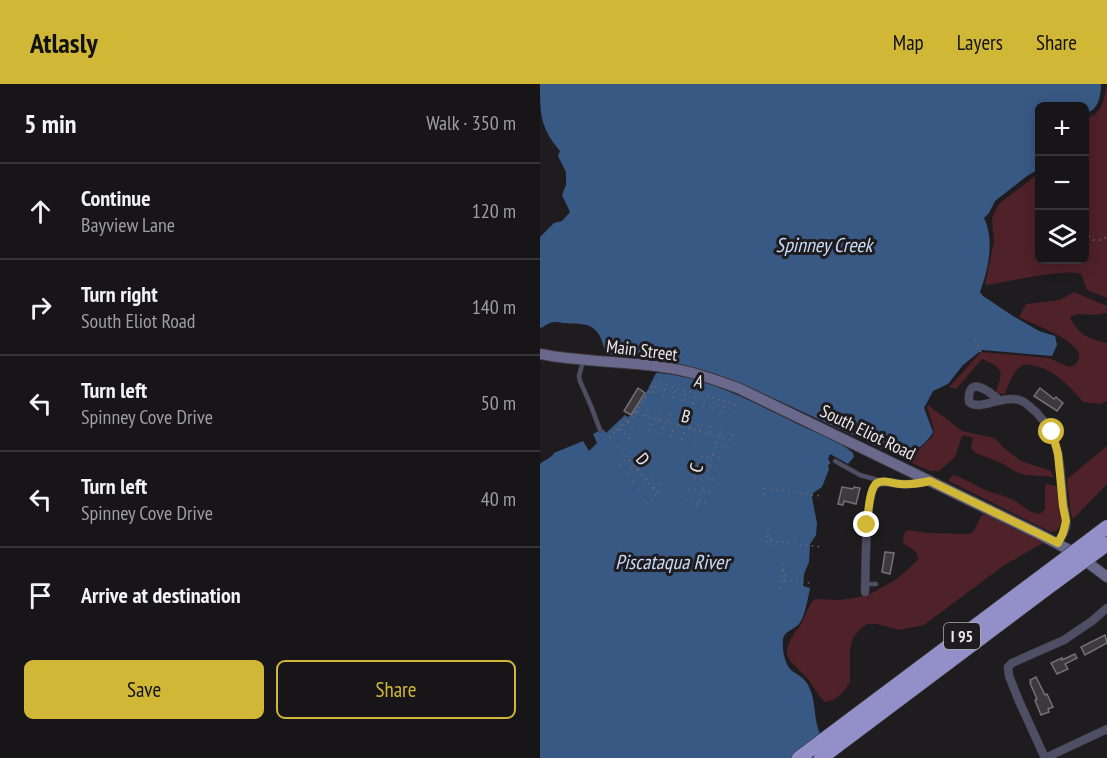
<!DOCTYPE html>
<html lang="en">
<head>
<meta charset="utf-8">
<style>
	:root { --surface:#171518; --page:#201e21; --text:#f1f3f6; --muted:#9e9fa2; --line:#363437; --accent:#d1b736 }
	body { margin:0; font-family:"PT Sans Narrow",sans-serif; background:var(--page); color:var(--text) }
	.controls { position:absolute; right:18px; top:18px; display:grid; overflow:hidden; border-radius:9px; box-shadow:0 3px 15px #0003 }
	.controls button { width:54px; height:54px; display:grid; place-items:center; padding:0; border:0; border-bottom:2px solid var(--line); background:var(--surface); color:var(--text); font:30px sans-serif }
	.stop { position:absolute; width:18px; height:18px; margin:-14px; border:4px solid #d1b736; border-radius:50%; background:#fff }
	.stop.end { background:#d1b736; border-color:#fff; box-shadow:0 2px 6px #0008 }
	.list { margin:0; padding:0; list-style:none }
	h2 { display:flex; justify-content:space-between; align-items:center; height:78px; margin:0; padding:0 24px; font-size:26px }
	h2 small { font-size:20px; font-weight:400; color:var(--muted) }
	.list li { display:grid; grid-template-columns:39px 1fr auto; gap:18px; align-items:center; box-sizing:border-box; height:96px; padding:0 24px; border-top:2px solid var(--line) }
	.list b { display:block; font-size:22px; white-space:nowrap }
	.list p { margin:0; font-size:20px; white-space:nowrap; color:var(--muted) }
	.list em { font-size:20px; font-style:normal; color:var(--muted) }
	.actions { display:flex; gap:12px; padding:18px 24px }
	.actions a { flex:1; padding:14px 0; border:2px solid var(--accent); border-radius:9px; text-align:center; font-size:21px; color:var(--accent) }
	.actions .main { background:var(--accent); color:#111 }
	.icon { flex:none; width:33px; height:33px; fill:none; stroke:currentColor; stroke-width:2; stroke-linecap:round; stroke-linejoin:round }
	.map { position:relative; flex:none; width:567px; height:674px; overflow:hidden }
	header { display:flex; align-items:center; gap:36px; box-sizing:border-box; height:84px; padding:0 30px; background:var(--accent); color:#111 }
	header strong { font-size:28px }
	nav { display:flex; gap:33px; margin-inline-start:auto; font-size:21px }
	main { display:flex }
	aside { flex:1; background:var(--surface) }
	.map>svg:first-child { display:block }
	.green { fill:#4f2129 }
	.water { fill:#395985 }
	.building { fill:#3e393c; stroke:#767073; stroke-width:1.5 }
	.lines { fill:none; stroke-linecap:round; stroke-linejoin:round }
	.lane-casing { stroke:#3c393d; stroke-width:5 }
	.street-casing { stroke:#3c393d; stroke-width:9 }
	.secondary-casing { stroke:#3c393d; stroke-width:12 }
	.highway-casing { stroke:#3c393d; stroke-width:15 }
	.path { stroke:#6c696d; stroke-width:1.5; stroke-dasharray:1.5 4.5; stroke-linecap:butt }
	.lane { stroke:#4e4e64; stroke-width:4 }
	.street { stroke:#4e4e64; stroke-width:8 }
	.secondary { stroke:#6a698d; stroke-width:10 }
	.highway { stroke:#9390c9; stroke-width:14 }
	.highway-bridge-casing { stroke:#3c393d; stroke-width:15; stroke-linecap:butt }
	.highway-bridge { stroke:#9390c9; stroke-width:14 }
	.route { stroke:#d1b736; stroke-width:8 }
	.labels { text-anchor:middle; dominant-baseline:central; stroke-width:6; stroke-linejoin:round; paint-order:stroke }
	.shield { fill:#1f1c20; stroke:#aeacaf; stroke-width:1.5 }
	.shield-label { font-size:16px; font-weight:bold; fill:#ebe9ec }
	.street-label { font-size:18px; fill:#ebe9ec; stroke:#1f1c20 }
	.water-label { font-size:20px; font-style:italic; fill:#c8dcf8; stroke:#1f1c20 }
</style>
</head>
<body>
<header>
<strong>Atlasly</strong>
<nav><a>Map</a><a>Layers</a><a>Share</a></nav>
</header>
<main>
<aside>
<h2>5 min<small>Walk · 350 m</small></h2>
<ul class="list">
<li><svg class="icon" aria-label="ahead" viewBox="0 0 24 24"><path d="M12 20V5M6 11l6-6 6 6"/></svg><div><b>Continue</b><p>Bayview Lane</p></div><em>120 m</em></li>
<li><svg class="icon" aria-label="right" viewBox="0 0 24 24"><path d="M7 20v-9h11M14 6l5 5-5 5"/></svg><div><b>Turn right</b><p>South Eliot Road</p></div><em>140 m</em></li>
<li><svg class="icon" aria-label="left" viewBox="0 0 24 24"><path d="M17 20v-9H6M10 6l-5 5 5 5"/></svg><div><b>Turn left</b><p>Spinney Cove Drive</p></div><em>50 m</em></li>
<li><svg class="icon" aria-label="left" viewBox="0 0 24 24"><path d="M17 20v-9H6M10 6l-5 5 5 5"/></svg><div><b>Turn left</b><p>Spinney Cove Drive</p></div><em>40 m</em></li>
<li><svg class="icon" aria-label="arrive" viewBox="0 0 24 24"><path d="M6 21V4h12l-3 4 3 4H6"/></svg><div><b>Arrive at destination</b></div></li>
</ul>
<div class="actions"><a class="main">Save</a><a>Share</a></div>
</aside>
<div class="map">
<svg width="567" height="674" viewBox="0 0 567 674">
	<rect width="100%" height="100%" fill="#1f1c20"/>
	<g class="green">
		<path d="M 567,0 L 567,214 L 547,206 L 541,190 C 524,184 468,198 448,201 L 445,200 L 454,158 L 452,135 L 455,127 L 460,119 L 499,89 L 500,176 L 544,176 L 545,34 C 562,32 564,15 567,0 Z"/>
		<path d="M 534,208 L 567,222 L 567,229 L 554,231 L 537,230 L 530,233 C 538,251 549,255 567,259 L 567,317 L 560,320 L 543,318 C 531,304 515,286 495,282 C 491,281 485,279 481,282 C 473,287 468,301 465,310 L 457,309 C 456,303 459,300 460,295 C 464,283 450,279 442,275 L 416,305 L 409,303 L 441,268 L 509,274 L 529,283 L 535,281 C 538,277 541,273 538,268 C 532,254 493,240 479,233 L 486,220 L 520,216 Z"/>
		<polygon points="388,321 422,347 455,354 464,364 481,377 511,387 514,393 486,391 476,388 461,379 436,369 431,364 433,354 424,351 422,352 415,373 399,387 390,387 363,375 363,373 378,366 393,352 394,345 387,323"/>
		<polygon points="567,362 567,400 533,435 531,431 527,395"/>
		<path d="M 413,391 C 425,394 436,402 448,407 C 455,410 463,411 471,415 C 481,419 487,429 500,430 L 505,425 L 505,400 L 516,402 L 518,405 L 522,439 L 516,447 L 511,448 L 409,397 L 409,395 Z"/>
		<path d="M 445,430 L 502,457 L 503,459 L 463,482 L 384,541 L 359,546 L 337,540 L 327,540 L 320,545 L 313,554 L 310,565 L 310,597 C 307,607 295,617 285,618 C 278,612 274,603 268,595 C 263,589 257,584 251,578 C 240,565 254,551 261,540 C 266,531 268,521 275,515 L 300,516 L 320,513 L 330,510 L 357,495 L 378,476 C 380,467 369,464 363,459 L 364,450 L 367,446 L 388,449 L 430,450 L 433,448 L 442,431 Z"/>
	</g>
	<g class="water">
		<path d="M 0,0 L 561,0 C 561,13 558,27 545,29 L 544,22 L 500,22 L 499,85 L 487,92 L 455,117 L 449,129 L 444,134 C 455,156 448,186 440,208 L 443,212 L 473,232 L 499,247 L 515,252 L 517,261 L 512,272 L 442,266 L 439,268 L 423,281 L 408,300 L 393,307 L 384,324 L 393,348 C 389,357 373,370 363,372 C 362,372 354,370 353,370 L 211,304 L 173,289 L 131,278 L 97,273 L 76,272 L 66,269 C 63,263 62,253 57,248 C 48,237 38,241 26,239 C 20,239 14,236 8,240 C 5,241 3,244 0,244 L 0,153 L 14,139 L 22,137 L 30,128 L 22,111 L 26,101 L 26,88 L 18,72 L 20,67 C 0,43 0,30 0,0 Z"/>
		<path d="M 116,289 C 169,292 217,321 264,343 C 279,350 300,357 313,369 L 314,373 L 308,380 L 290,370 L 288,375 L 290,378 L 290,380 L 288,381 L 289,385 L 282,403 L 273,409 L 272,414 L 277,439 L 276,451 L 270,460 L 269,478 L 264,490 L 263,502 L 270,504 C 268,514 265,532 259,540 C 254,546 245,546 243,555 C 242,564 244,579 251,586 C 257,591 264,593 268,601 C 275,613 274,628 277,641 C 280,653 287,664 294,674 L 0,674 L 0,380 C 4,376 12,374 14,369 L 43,357 L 49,367 L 57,359 L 53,350 L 63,345 L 66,349 L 85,331 L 89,334 L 106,309 Z"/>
	</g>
	<g class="building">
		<polygon points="98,304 105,309 91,331 84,327"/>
		<polygon points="500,304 514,315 516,313 523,319 517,327 494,312"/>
		<polygon points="302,403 313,405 314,403 320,404 316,420 304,417 303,421 298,420"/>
		<polygon points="345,468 354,469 350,490 342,488"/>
		<polygon points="565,551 567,559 545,571 541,563"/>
		<polygon points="535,570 537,574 525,580 528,585 517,590 511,579 522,574 522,576"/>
		<polygon points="496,593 505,611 507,610 513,623 508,625 509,628 501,631 495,616 497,615 490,599 491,598 490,596"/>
	</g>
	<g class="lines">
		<g class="lane-casing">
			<g id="lane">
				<polyline points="43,277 39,292 40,297 51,322 60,346"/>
				<polyline points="295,377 320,391 341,397"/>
				<polyline points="326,500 336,500"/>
			</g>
		</g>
		<g class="street-casing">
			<g id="street">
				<path d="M 459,316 C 449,307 427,290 429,318 C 441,328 463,309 482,317 C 488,320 492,325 497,329 C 521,354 520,382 523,415 C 523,424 528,434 526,443 C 524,449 521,454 518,459"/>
				<path d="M 325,508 C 326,490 324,405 338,399 C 345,396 355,400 362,400 C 371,401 380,399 389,397"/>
				<polyline points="505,674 479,617 469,592 468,583 472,579 524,556 552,537 567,524"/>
				<polyline points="505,674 567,645"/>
			</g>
		</g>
		<g class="secondary-casing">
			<path id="secondary" d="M 0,270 C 40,278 81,277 122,283 C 148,286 173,295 198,304 L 499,450 L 535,469 L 567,493"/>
		</g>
		<g class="highway-casing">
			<g id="highway">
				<polyline points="259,674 506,489"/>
				<polyline points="281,674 514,499"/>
			</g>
		</g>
		<g class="path">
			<polyline points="544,148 553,156 560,156 567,153"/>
			<polyline points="435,256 442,270"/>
			<polyline points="113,309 116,299"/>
			<polyline points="123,312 126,302"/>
			<polyline points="133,314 136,305"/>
			<polyline points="143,317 146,307"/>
			<polyline points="153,320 155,310"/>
			<polyline points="163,323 165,313"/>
			<polyline points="173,325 175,315"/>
			<polyline points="97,328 106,333 190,356 193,347"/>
			<polyline points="182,329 185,318"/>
			<polyline points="106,332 109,323"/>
			<polyline points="118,336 121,326"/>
			<polyline points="88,338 94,347"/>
			<polyline points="129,338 131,329"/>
			<polyline points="139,341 142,331"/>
			<polyline points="150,344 152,334"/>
			<polyline points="80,345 91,356"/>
			<polyline points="76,346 90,332"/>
			<polyline points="109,347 112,336"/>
			<polyline points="160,347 162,339"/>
			<polyline points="169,349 172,341"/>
			<polyline points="121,350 124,339"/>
			<polyline points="180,352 182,344"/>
			<polyline points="69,353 93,333 115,298 195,320 193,331"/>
			<polyline points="70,353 119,412"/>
			<polyline points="131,353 134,342"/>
			<polyline points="142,356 145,345"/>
			<polyline points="154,360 157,348"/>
			<polyline points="176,360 188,363"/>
			<polyline points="173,371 185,374"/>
			<polyline points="161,372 171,374"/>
			<polyline points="79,381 87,374"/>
			<polyline points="157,382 168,385"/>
			<polyline points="170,383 181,386"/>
			<polyline points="98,386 106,379"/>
			<polyline points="86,389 94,382"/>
			<polyline points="154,394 165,397"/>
			<polyline points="167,394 178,397"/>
			<polyline points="106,395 115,388"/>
			<polyline points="93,398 101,391"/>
			<polyline points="113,404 122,397"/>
			<polyline points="149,404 160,407"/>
			<polyline points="224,404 281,412"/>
			<polyline points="99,406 108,399"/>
			<polyline points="163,406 174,409"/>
			<polyline points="223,411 224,400"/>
			<polyline points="145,415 158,419"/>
			<polyline points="159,417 171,420"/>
			<polyline points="106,420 122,406"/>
			<polyline points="157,422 178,353"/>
			<polyline points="228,450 232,457 281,463"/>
			<polyline points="227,459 228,442"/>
			<polyline points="231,462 232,452"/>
			<polyline points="243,485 245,492 244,500"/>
			<polyline points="244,496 270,499"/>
			<polyline points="240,505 244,477"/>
		</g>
		<use href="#lane" class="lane"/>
		<use href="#street" class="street"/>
		<use href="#secondary" class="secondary"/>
		<use href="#highway" class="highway"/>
		<g class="highway-bridge-casing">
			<g id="highway-bridge">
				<polyline points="506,489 567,443"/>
				<polyline points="514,499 567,460"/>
			</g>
		</g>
		<use href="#highway-bridge" class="highway-bridge"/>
	</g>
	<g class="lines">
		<path class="route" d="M 327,441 C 328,431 329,404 337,399 C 344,395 354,400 361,400 C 371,401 381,399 390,397 L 518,459 L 523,449 L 526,437 L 523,422 L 518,370 L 512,348"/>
	</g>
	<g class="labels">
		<rect class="shield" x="404" y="539" width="36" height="26" rx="4.5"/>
		<g class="shield-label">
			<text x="422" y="552">I 95</text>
		</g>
		<g class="street-label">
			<text transform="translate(102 266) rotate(7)">Main Street</text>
			<text transform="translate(159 297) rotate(15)">A</text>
			<text transform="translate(146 332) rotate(15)">B</text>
			<text transform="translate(328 348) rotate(26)">South Eliot Road</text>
			<text transform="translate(103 375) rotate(50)">D</text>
			<text transform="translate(156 384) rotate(-73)">C</text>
		</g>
		<g class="water-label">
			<text x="284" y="161">Spinney Creek</text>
			<text x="132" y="478">Piscataqua River</text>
		</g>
	</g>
</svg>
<div class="controls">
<button>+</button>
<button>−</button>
<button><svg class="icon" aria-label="layers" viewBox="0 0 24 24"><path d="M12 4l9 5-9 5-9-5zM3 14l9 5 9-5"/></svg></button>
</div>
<div class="stop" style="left:512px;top:348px"></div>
<div class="stop end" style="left:327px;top:441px"></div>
</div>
</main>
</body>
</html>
